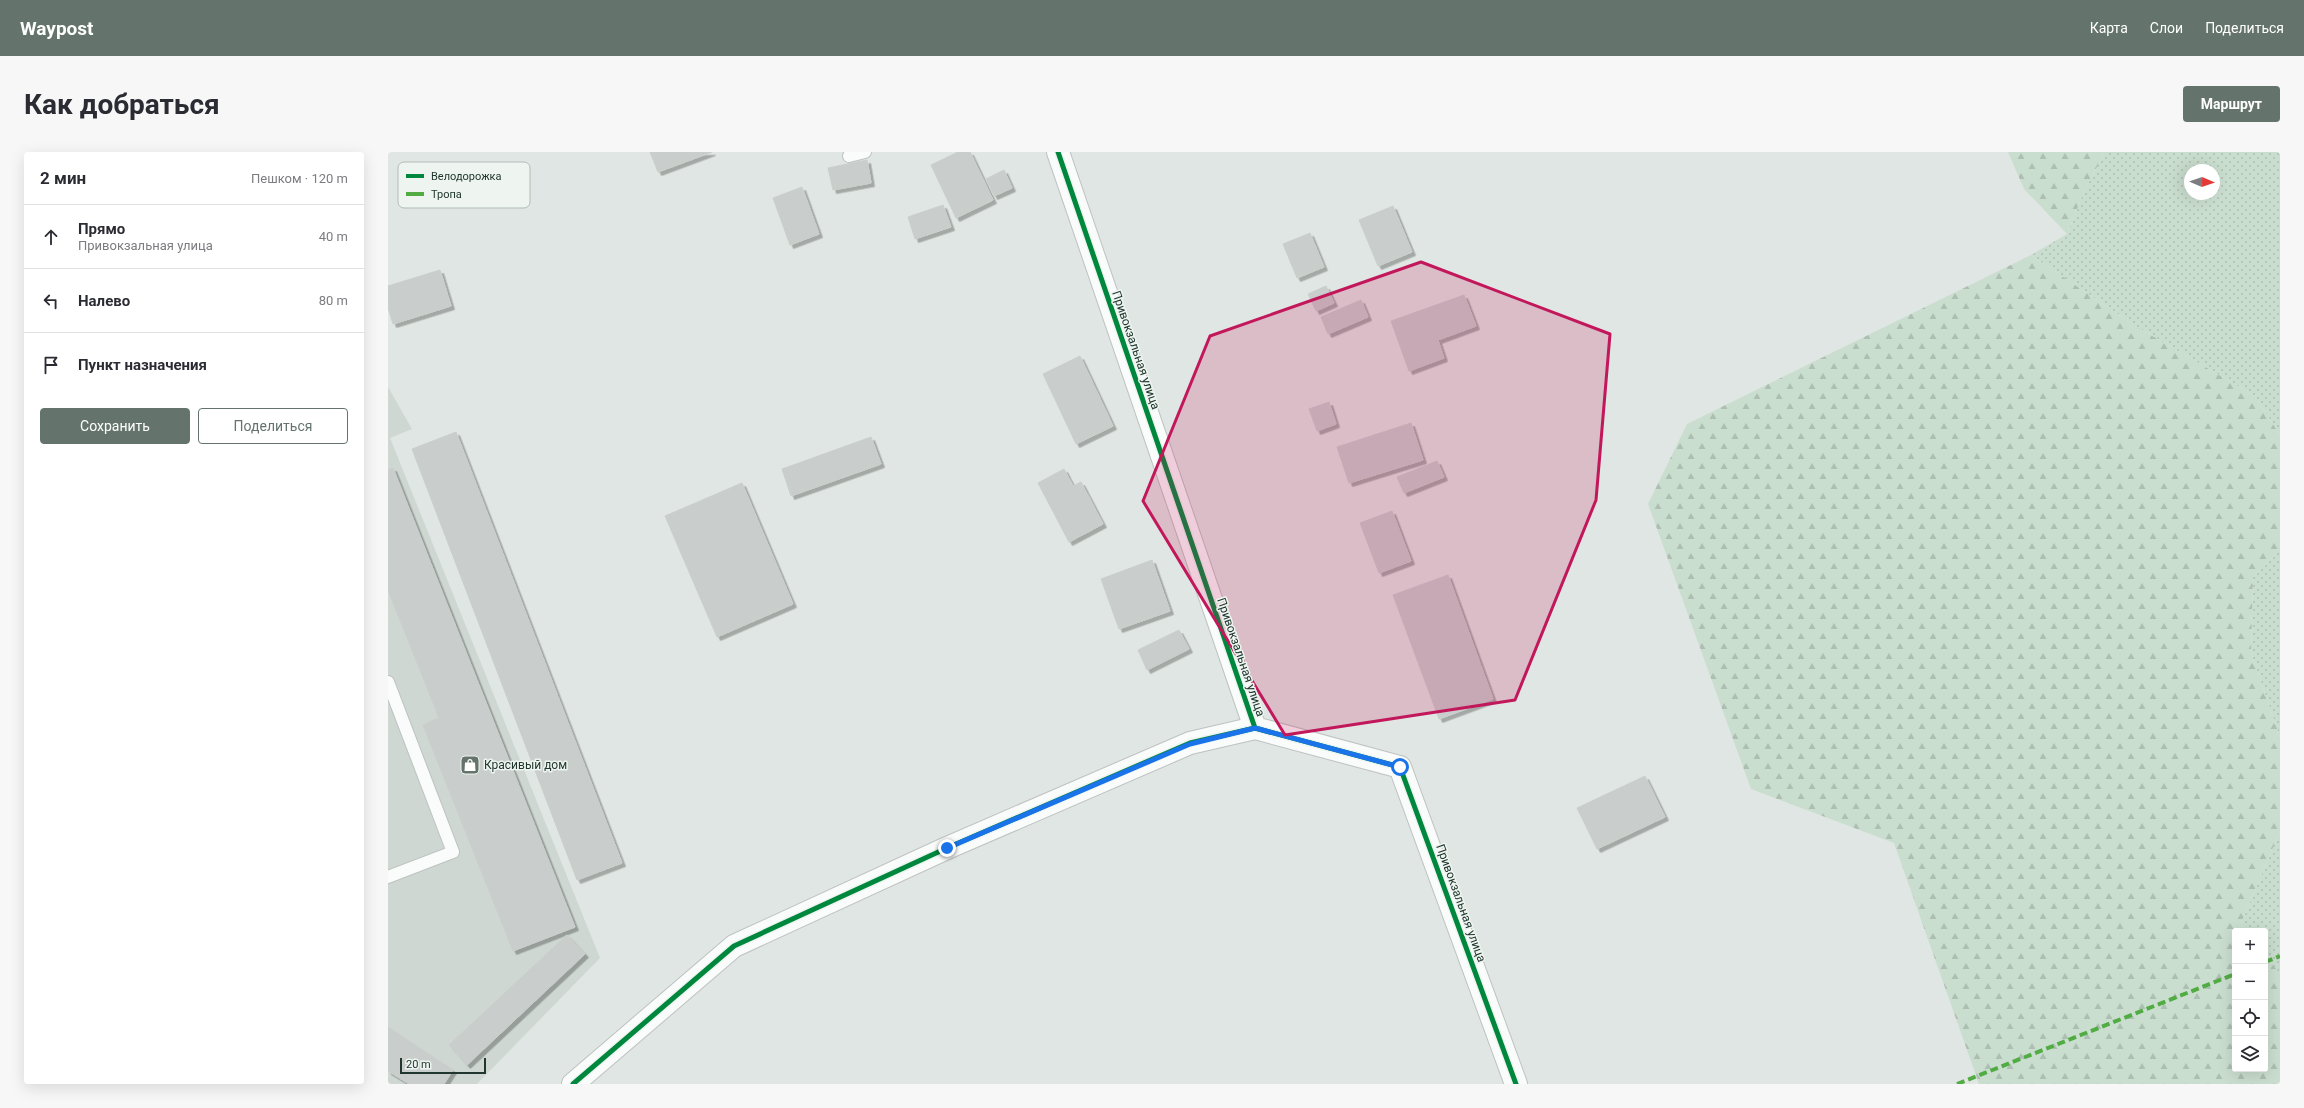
<!DOCTYPE html>
<html lang="ru">
<head>
<meta charset="utf-8">
<style>
	:root { --surface:#fff; --page:#f7f7f7; --text:#2b2b33; --muted:#7c7c81; --line:#e1e1e2; --accent:#64746d }
	body { margin:0; font-family:Roboto,sans-serif; background:var(--page); color:var(--text) }
	.controls { position:absolute; right:12px; bottom:12px; display:grid; overflow:hidden; border-radius:4px; box-shadow:0 4px 16px #0002 }
	.controls button { width:36px; height:36px; display:grid; place-items:center; padding:0; border:0; border-bottom:1px solid var(--line); background:var(--surface); color:var(--text); font:20px sans-serif }
	.compass { position:absolute; left:1796px; top:12px; width:36px; height:36px; border-radius:50%; background:var(--surface); box-shadow:0 4px 16px #0002; rotate:92deg }
	.scale { position:absolute; left:12px; bottom:10px; width:86px; box-sizing:border-box; padding-left:4px; border:2px solid #21362e; border-top:0; font-size:11px; line-height:14px; white-space:nowrap; color:#21362e; -webkit-text-stroke:3px #eef5f1; paint-order:stroke }
	.stop { position:absolute; width:12px; height:12px; margin:-9px; border:3px solid #1a73e8; border-radius:50%; background:#fff }
	.stop.end { background:#1a73e8; border-color:#fff; box-shadow:0 1px 4px #0008 }
	.list { margin:0; padding:0; list-style:none }
	h2 { display:flex; justify-content:space-between; align-items:center; height:52px; margin:0; padding:0 16px; font-size:17px }
	h2 small { font-size:13px; font-weight:400; color:var(--muted) }
	.list li { display:grid; grid-template-columns:26px 1fr auto; gap:12px; align-items:center; box-sizing:border-box; height:64px; padding:0 16px; border-top:1px solid var(--line) }
	.list b { display:block; font-size:15px; white-space:nowrap }
	.list p { margin:0; font-size:13px; white-space:nowrap; color:var(--muted) }
	.list em { font-size:13px; font-style:normal; color:var(--muted) }
	.actions { display:flex; gap:8px; padding:12px 16px }
	.actions a { flex:1; padding:9px 0; border:1px solid var(--accent); border-radius:4px; text-align:center; font-size:14px; color:var(--accent) }
	.actions .main { background:var(--accent); color:#fff }
	.icon { flex:none; width:22px; height:22px; fill:none; stroke:currentColor; stroke-width:2; stroke-linecap:round; stroke-linejoin:round }
	.map { position:relative; flex:none; width:1892px; height:932px; overflow:hidden; border-radius:4px }
	header { display:flex; align-items:center; gap:24px; box-sizing:border-box; height:56px; padding:0 20px; background:var(--accent); color:#fff }
	header strong { font-size:19px }
	nav { display:flex; gap:22px; margin-inline-start:auto; font-size:14px }
	.intro { display:flex; align-items:center; justify-content:space-between; box-sizing:border-box; height:96px; padding:0 24px }
	h1 { margin:0; font-size:28px }
	.button { padding:10px 18px; border-radius:4px; background:var(--accent); color:#fff; font-size:14px; font-weight:700 }
	main { display:flex; gap:24px; padding:0 24px }
	aside { flex:1; background:var(--surface); border-radius:4px; box-shadow:0 4px 16px #0002 }
	.map>svg:first-child { display:block }
	.built { fill:#ced7d2 }
	.grass { fill:url(#grass-dots); fill-rule:evenodd }
	.forest { fill:url(#forest-firs) }
	.building { fill:#c9cecc; stroke:#c9cfcc; filter:url(#shadow) }
	.lines { fill:none; stroke-linecap:round; stroke-linejoin:round }
	.service-casing { stroke:#bdc3c0; stroke-width:14 }
	.minor-casing { stroke:#bdc3c0; stroke-width:24 }
	.service { stroke:#fafbfb; stroke-width:12 }
	.minor { stroke:#fafbfb; stroke-width:22 }
	.quiet { stroke:#52ac44; stroke-width:4; stroke-dasharray:8 4; stroke-linecap:butt }
	.cycleway-casing { stroke:#eef5f1; stroke-width:8 }
	.cycleway { stroke:#00873e; stroke-width:5 }
	.route { stroke:#1a73e8; stroke-width:5 }
	.marked { fill:#c2185b; fill-opacity:0.2; stroke:#c2185b; stroke-width:3; stroke-linejoin:round }
	.labels { text-anchor:middle; dominant-baseline:central; stroke-width:3; stroke-linejoin:round; paint-order:stroke }
	.street-label { font-size:12px; fill:#21362e; stroke:#eef5f1 }
	.poi-label { font-size:12px; fill:#21362e; stroke:#eef5f1; text-anchor:start }
	.key { fill:#eef5f1; stroke:#b0bcb6; stroke-width:1 }
	.key-label { font-size:11px; fill:#21362e }
</style>
</head>
<body>
<header>
<strong>Waypost</strong>
<nav><a>Карта</a><a>Слои</a><a>Поделиться</a></nav>
</header>
<div class="intro"><h1>Как добраться</h1><a class="button">Маршрут</a></div>
<main>
<aside>
<h2>2 мин<small>Пешком · 120 m</small></h2>
<ul class="list">
<li><svg class="icon" aria-label="ahead" viewBox="0 0 24 24"><path d="M12 20V5M6 11l6-6 6 6"/></svg><div><b>Прямо</b><p>Привокзальная улица</p></div><em>40 m</em></li>
<li><svg class="icon" aria-label="left" viewBox="0 0 24 24"><path d="M17 20v-9H6M10 6l-5 5 5 5"/></svg><div><b>Налево</b></div><em>80 m</em></li>
<li><svg class="icon" aria-label="arrive" viewBox="0 0 24 24"><path d="M6 21V4h12l-3 4 3 4H6"/></svg><div><b>Пункт назначения</b></div></li>
</ul>
<div class="actions"><a class="main">Сохранить</a><a>Поделиться</a></div>
</aside>
<div class="map">
<svg width="1892" height="932" viewBox="0 0 1892 932">
	<defs>
		<pattern id="grass-dots" width="8" height="8" patternUnits="userSpaceOnUse"><rect width="8" height="8" fill="#cadecf"/><path d="M2 2h.1M6 6h.1" fill="none" stroke="#adbfb2" stroke-width="1.8" stroke-linecap="round"/></pattern>
		<pattern id="forest-firs" width="22" height="20" patternUnits="userSpaceOnUse"><rect width="22" height="20" fill="#cadecf"/><path d="M5 1l3.5 6h-7zM16 11l3.5 6h-7z" fill="#adbfb2"/></pattern>
		<filter id="shadow"><feDropShadow dx="3.5" dy="3.5" stdDeviation="0" flood-color="#0004"/></filter>
	</defs>
	<rect width="100%" height="100%" fill="#e0e6e3"/>
	<polygon class="built" points="0,235 24,277 2,286 212,806 89,932 0,932"/>
	<g class="grass">
		<path d="M 1717,0 L 1892,0 L 1892,283 L 1867,244 L 1749,175 L 1643,103 L 1679,82 L 1697,37 ZM 1802,18 L 1826,18 L 1826,42 L 1802,42 Z"/>
		<polygon points="1892,398 1892,585 1863,501 1865,425"/>
		<polygon points="1892,679 1892,822 1877,803 1877,779 1859,779 1853,771"/>
	</g>
	<g class="forest">
		<polygon points="1620,0 1717,0 1697,37 1679,82 1636,37"/>
		<polygon points="1643,103 1749,175 1867,244 1892,283 1892,398 1865,425 1863,501 1892,585 1892,679 1853,771 1859,779 1847,779 1847,917 1877,917 1877,803 1892,822 1892,932 1591,932 1506,691 1363,637 1260,352 1299,272"/>
	</g>
	<g class="building">
		<polygon points="262,0 324,0 270,20"/>
		<polygon points="570,0 582,0 605,48 568,66 543,13"/>
		<polygon points="479,8 483,31 445,38 440,16"/>
		<polygon points="616,18 624,36 606,44 598,27"/>
		<polygon points="414,35 431,82 402,93 385,46"/>
		<polygon points="555,53 563,75 527,87 520,65"/>
		<polygon points="1005,54 1024,100 990,114 971,68"/>
		<polygon points="922,81 936,115 909,126 895,92"/>
		<polygon points="52,118 63,154 5,172 0,156 0,134"/>
		<polygon points="938,134 946,151 928,159 920,142"/>
		<polygon points="1076,143 1088,174 1050,188 1056,206 1021,219 1003,169"/>
		<polygon points="973,148 980,165 940,182 933,165"/>
		<polygon points="692,204 725,274 688,292 655,222"/>
		<polygon points="941,250 948,272 929,279 921,257"/>
		<polygon points="1023,271 1035,308 961,331 949,295"/>
		<polygon points="68,280 234,711 189,728 24,297"/>
		<polygon points="483,285 493,312 403,344 394,317"/>
		<polygon points="1049,309 1056,325 1016,341 1009,325"/>
		<polygon points="5,316 187,775 125,799 35,573 51,566 0,438 0,318"/>
		<polygon points="676,317 685,334 693,330 715,372 681,390 650,331"/>
		<polygon points="354,331 405,452 329,485 277,364"/>
		<polygon points="1004,359 1023,409 991,421 972,371"/>
		<polygon points="764,408 782,459 731,477 713,427"/>
		<polygon points="1060,423 1105,547 1051,567 1005,443"/>
		<polygon points="791,478 801,497 759,518 750,498"/>
		<polygon points="1257,624 1277,665 1209,697 1189,656"/>
		<polygon points="179,783 197,802 79,913 61,893"/>
		<polygon points="0,875 65,918 56,932 21,932 0,919"/>
	</g>
	<g class="lines">
		<g class="service-casing">
			<g id="service">
				<polyline points="461,4 477,0"/>
				<polyline points="0,530 65,700 0,725"/>
			</g>
		</g>
		<g class="minor-casing">
			<g id="minor">
				<polyline points="670,0 867,576 1012,615 1128,932"/>
				<polyline points="185,932 346,794 559,696 802,591 867,576"/>
			</g>
		</g>
		<use href="#service" class="service"/>
		<use href="#minor" class="minor"/>
		<g class="quiet">
			<polyline points="1877,810 1892,804"/>
			<polyline points="1569,932 1847,822"/>
		</g>
		<g class="cycleway-casing">
			<g id="cycleway">
				<polyline points="670,0 867,576 1012,615 1128,932"/>
				<polyline points="185,932 346,794 559,696 802,591 867,576"/>
			</g>
		</g>
		<use href="#cycleway" class="cycleway"/>
	</g>
	<g class="lines">
		<polyline class="route" points="559,696 802,592 867,576 1012,615"/>
	</g>
	<path class="marked" d="M 1033,110 L 1222,182 L 1208,348 L 1127,548 L 897,583 L 755,349 L 822,184 Z"/>
	<defs>
		<g id="shop-square" transform="scale(1)"><rect x="-9" y="-9" width="18" height="18" rx="4" fill="#64746d" stroke="#eef5f1"/><path d="M-5-2.5h2.3a2.7 3.5 0 0 1 5.4 0H5L5.5 6h-11ZM-1.5-2.5h3a1.5 2.3 0 0 0-3 0Z" fill="#fff"/></g>
	</defs>
	<g fill-rule="evenodd">
		<use href="#shop-square" x="82" y="613"/>
	</g>
	<g class="labels">
		<g class="street-label">
			<text transform="translate(748 198) rotate(71)">Привокзальная улица</text>
			<text transform="translate(853 505) rotate(71)">Привокзальная улица</text>
			<text transform="translate(1073 751) rotate(70)">Привокзальная улица</text>
		</g>
		<g class="poi-label">
			<text x="96" y="613">Красивый дом</text>
		</g>
	</g>
	<rect x="10" y="10" width="132" height="46" rx="6" class="key"/>
	<rect x="18" y="22" width="18" height="4" fill="#00873e"/>
	<rect x="18" y="40" width="18" height="4" fill="#52ac44"/>
	<g class="key-label">
		<text x="43" y="28">Велодорожка</text>
		<text x="43" y="46">Тропа</text>
	</g>
</svg>
<div class="controls">
<button>+</button>
<button>−</button>
<button><svg class="icon" aria-label="locate" viewBox="0 0 24 24"><circle cx="12" cy="12" r="6"/><path d="M12 2v4M12 18v4M2 12h4M18 12h4"/></svg></button>
<button><svg class="icon" aria-label="layers" viewBox="0 0 24 24"><path d="M12 4l9 5-9 5-9-5zM3 14l9 5 9-5"/></svg></button>
</div>
<svg class="compass" viewBox="-18 -18 36 36"><path d="M0-13l5 13h-10z" fill="#e53935"/><path d="M0 13l5-13h-10z" fill="#7c7c81"/></svg>
<div class="scale">20 m</div>
<div class="stop" style="left:1012px;top:615px"></div>
<div class="stop end" style="left:559px;top:696px"></div>
</div>
</main>
</body>
</html>
